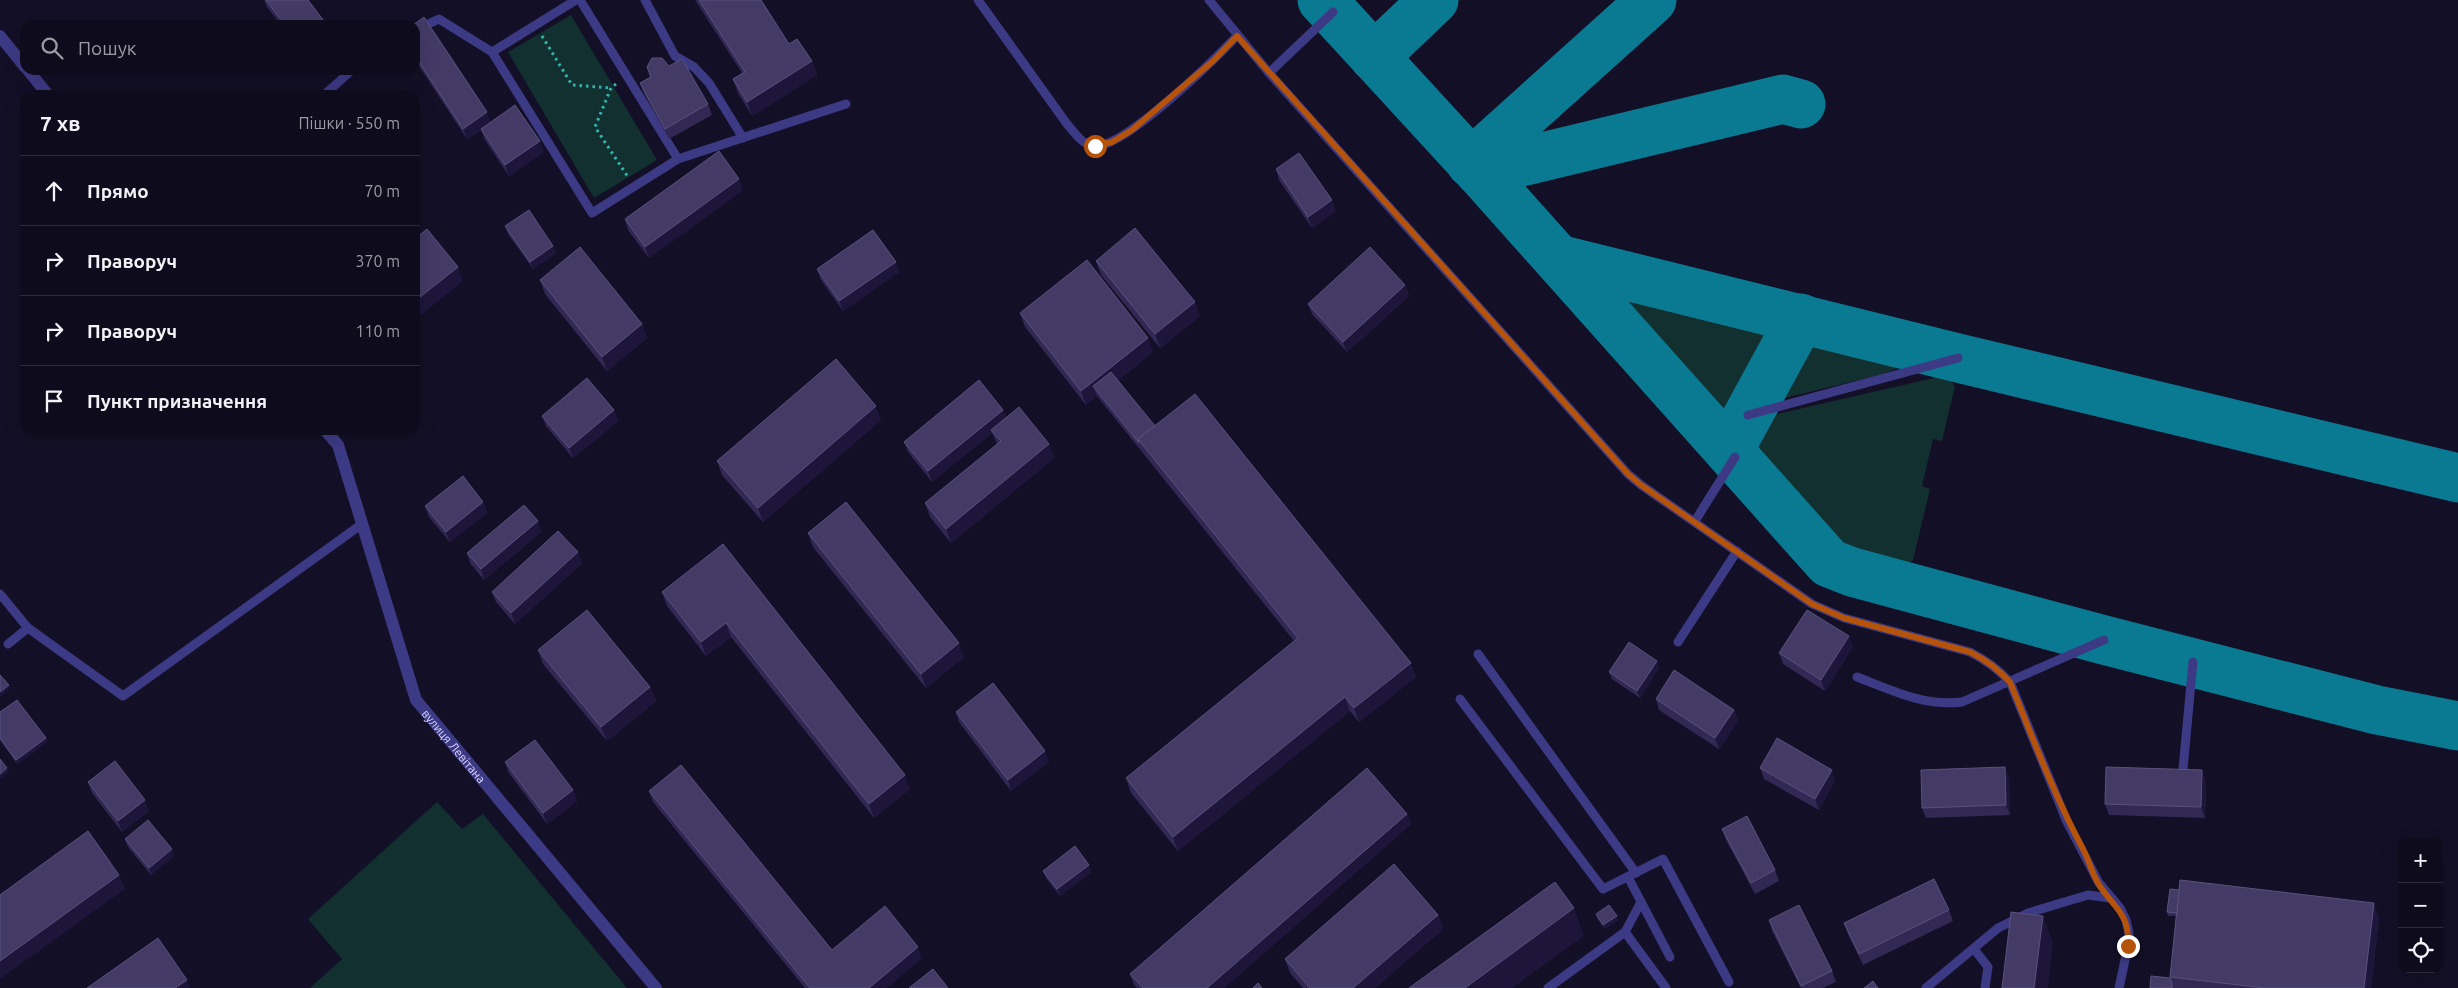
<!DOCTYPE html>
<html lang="uk">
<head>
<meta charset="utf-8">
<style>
	:root { --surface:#0e0b1c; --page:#171425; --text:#f1f3f6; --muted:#9b9ba3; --line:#2e2b3b }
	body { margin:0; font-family:Ubuntu,sans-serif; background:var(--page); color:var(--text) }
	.controls { position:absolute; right:15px; bottom:15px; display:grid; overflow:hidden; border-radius:10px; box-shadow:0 5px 20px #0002 }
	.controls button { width:45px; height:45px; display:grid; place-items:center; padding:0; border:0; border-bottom:1px solid var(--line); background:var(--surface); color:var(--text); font:25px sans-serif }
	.stop { position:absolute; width:15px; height:15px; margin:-11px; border:4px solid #b45309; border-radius:50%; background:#fff }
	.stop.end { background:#b45309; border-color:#fff; box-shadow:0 1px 5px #0008 }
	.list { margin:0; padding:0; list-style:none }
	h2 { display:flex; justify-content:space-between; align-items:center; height:65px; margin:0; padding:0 20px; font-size:21px }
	h2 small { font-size:16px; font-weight:400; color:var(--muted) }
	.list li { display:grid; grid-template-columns:32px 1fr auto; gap:15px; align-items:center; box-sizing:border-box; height:70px; padding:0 20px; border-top:1px solid var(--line) }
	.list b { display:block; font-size:19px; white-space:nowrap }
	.list em { font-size:16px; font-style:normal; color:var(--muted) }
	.icon { flex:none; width:28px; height:28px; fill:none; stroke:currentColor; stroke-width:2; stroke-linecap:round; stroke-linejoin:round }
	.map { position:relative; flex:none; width:2458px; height:988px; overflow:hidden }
	.search { position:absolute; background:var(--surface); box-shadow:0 5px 20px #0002; left:20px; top:20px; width:400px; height:55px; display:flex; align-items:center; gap:12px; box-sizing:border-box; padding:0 18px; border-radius:15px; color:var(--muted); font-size:19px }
	.panel { position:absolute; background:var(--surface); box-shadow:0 5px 20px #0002; left:20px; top:90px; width:400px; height:345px; border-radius:15px }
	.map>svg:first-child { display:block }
	.green { fill:#12302f }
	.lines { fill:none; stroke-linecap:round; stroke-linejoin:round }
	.taxiway { stroke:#0a7a92; stroke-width:49 }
	.path { stroke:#2fb8b0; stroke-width:3; stroke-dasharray:2.5 4; stroke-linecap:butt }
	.service { stroke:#3d3a85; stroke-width:9 }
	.minor { stroke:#3d3a85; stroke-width:12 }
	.wall { fill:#312854 }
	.shaded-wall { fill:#1d163a }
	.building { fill:#433a66; stroke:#5a527e }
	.route { stroke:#b45309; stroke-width:6 }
	.labels { text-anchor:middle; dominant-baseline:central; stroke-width:4.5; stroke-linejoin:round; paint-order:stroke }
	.street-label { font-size:12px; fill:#d9d4ff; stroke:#130f26 }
</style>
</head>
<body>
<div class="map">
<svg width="2458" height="988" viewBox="0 0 2458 988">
	<rect width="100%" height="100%" fill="#130f26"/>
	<g class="green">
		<polygon points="571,15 657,160 594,198 508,52"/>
		<polygon points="1614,291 1777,331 1731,415 1723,416 1712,411 1610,295"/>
		<polygon points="1806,339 1904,362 1896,369 1880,375 1772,401"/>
		<polygon points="1947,375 1955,386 1942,441 1933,439 1922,486 1930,489 1913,560 1902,569 1847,555 1830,543 1748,450 1765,419 1777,414"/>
		<polygon points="437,802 462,829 483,814 627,988 310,988 342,959 308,919"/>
	</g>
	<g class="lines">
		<g class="taxiway">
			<polyline points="1322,0 1480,172 1829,563 1852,572 2104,640 2377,710 2458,726"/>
			<polyline points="1374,57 1434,0"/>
			<polyline points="1471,163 1652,0"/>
			<polyline points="1480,172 1783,99 1801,104"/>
			<polyline points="1558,259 1958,358 2458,478"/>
			<polyline points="1729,450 1801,318"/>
		</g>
		<g class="path">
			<polyline points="542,36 572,85 611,88"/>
			<polyline points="616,84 611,88 595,127 628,177"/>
		</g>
		<g class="service">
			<polyline points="645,0 675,56 694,67 709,83 743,138"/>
			<path d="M 978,0 L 1067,124 C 1075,133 1083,147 1097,146 C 1128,144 1213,61 1237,36"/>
			<path d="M 1209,0 L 1269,73 L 1628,474 L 1641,485 L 1812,604 L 1844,618 L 1970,652 C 1986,660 1998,669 2010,682 L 2067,822 L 2099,883 L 2120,908 L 2126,920 L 2129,933 L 2128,946 L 2119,988"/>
			<polyline points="415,30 439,19 492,52 592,213 678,159 580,0"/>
			<polyline points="492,52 576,0"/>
			<polyline points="1269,73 1333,12"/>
			<polyline points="324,95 352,70"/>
			<polyline points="678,159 846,104"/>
			<polyline points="1748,415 1958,358"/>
			<polyline points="1695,521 1735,457"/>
			<polyline points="0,594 28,628"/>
			<polyline points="1678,642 1737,551"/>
			<polyline points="8,644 28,628 123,696 362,524"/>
			<polyline points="1478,654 1636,873"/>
			<path d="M 1857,677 C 1891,690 1925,707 1962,702 L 2104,640"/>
			<polyline points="1460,699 1603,889 1663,859 1729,982"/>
			<polyline points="2183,769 2193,662"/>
			<polyline points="1628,877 1670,957"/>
			<polyline points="1625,932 1641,902"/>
			<polyline points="1974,949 1988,967 1985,988"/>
			<polyline points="1548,988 1625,932 1666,988"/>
			<polyline points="1926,988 1998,928 2028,913 2088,895 2110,898"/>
		</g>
		<g class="minor">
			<polyline points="0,36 25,67"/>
			<polyline points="28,70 48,95"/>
			<path id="s1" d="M 325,430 L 338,445 L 416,700 L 656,988"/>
		</g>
	</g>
	<g class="wall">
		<polygon points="264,0 308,0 327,25 281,25 267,7"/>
		<polygon points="695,0 761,0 789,44 812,61 817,75 752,116 738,93 733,79 742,73"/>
		<polygon points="415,25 491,122 544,152 509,176 485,140 481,130 467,139 415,60"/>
		<polygon points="669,66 708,104 712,115 669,139 644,94 640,83 650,77 647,67"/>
		<polygon points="1276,169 1336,211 1312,228 1279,180"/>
		<polygon points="743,190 649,258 628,230 625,219"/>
		<polygon points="505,226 553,246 556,253 533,269 508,234"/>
		<polygon points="1096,261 1200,316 1160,348 1101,275"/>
		<polygon points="817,269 899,272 843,311 821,280"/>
		<polygon points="540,280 642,324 647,338 607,371 545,294"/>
		<polygon points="1405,285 1409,296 1347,352 1312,314 1308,304"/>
		<polygon points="1020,313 1153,352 1118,380 1155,426 1416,677 1359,722 1350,711 1178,851 1131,793 1126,778 1294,641 1097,396 1086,405 1025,327"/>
		<polygon points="614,410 618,421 573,458 546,426 542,416"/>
		<polygon points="1003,410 1006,418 1049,444 1054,458 951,543 930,517 925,503 997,444 992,433 932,482 908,452 904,442"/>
		<polygon points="881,420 763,522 722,475 717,461"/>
		<polygon points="483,502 487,513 450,542 429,517 425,506"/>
		<polygon points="538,521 541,532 484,580 470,563 467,553"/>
		<polygon points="808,533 964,657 926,688 813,547"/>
		<polygon points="723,544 910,789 874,818 731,637 706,656 667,606 662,592"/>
		<polygon points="582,563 515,624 496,602 492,592"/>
		<polygon points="1853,647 1825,691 1783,664 1779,653"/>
		<polygon points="538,650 650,687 656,701 607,741 543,664"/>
		<polygon points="1657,661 1659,668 1640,698 1612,679 1609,672"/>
		<polygon points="1656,699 1734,710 1738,721 1719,749 1659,710"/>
		<polygon points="0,712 46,738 47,742 17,764 0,740"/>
		<polygon points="956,712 1049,762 1011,791 959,722"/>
		<polygon points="505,762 573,790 577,801 547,824 509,773"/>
		<polygon points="1760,768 1835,780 1819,810 1764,779"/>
		<polygon points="2009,777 2010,815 1926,818 1922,808"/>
		<polygon points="2206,780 2205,818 2109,815 2105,804"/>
		<polygon points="88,782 149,811 122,832 92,793"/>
		<polygon points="649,791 832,950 922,958 886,988 805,988 653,802"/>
		<polygon points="1407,814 1411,824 1224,988 1137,988 1134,985 1130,974"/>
		<polygon points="1722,829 1775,870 1779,881 1755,894 1726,840"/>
		<polygon points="125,839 174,856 151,875 128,847"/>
		<polygon points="1043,871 1091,872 1060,896 1046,878"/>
		<polygon points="1949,910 1953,921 1863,965 1848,934 1844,923"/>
		<polygon points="2167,912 2379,917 2371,988 2150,988 2170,978 2176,916 2168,916"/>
		<polygon points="1596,914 1618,920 1605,929 1597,918"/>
		<polygon points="1438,915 1443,929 1375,988 1303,988 1290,973 1285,959"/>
		<polygon points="1769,920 1832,971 1836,982 1823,988 1801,988 1772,931"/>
	</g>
	<g class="shaded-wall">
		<polygon points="812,61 817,75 752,116 747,102"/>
		<polygon points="487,112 491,123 467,139 463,129"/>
		<polygon points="540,141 544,152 509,176 505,165"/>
		<polygon points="739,179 743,190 649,258 645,247"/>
		<polygon points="1332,200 1336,211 1312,228 1308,217"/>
		<polygon points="553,246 556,253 533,269 530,262"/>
		<polygon points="896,262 899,272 843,311 839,301"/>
		<polygon points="458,267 463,281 415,320 415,301"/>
		<polygon points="1405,285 1409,296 1347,352 1343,342"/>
		<polygon points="1195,302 1200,316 1160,348 1155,334"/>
		<polygon points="642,324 647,338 607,371 602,357"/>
		<polygon points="1148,338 1153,352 1100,394 1093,386 1097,396 1086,405 1081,391"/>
		<polygon points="876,406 881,420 763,522 758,508"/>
		<polygon points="614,410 618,421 573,458 569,448"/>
		<polygon points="1003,410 1007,421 991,430 992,433 932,482 928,471"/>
		<polygon points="1049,444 1054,458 951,543 946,529"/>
		<polygon points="483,502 487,513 450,542 446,532"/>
		<polygon points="538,521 541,532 484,580 481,569"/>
		<polygon points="578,552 582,563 515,624 511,613"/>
		<polygon points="726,623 731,637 706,656 701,642"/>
		<polygon points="1849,636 1853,647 1825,691 1821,680"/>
		<polygon points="959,643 964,657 926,688 921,674"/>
		<polygon points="1657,661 1659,668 1640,698 1637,691"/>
		<polygon points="1411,663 1416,677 1359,722 1354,708"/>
		<polygon points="9,685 10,688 0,697 0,692"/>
		<polygon points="650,687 656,701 607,741 601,727"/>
		<polygon points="1345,697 1350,711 1178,851 1173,837"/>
		<polygon points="1734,710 1738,721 1719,749 1715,738"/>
		<polygon points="46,738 47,742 17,764 16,760"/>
		<polygon points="1045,751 1049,762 1011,791 1008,780"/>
		<polygon points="2005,767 2009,777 2010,815 2006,805"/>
		<polygon points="7,768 9,772 0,779 0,774"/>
		<polygon points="1832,770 1835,780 1819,810 1815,799"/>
		<polygon points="2202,770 2206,780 2205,818 2201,807"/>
		<polygon points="905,775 910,789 874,818 869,804"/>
		<polygon points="573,790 577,801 547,824 543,813"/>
		<polygon points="145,800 149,811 122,832 118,821"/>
		<polygon points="1407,814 1411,824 1224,988 1207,988"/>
		<polygon points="172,849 174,856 151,875 149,868"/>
		<polygon points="1089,865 1091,872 1060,896 1057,889"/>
		<polygon points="119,875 125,889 0,979 0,961"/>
		<polygon points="2374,903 2379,917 2371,988 2364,988"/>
		<polygon points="1574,908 1584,936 1512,988 1465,988"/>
		<polygon points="1438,915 1443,929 1375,988 1353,988"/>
		<polygon points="1617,916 1618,920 1605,929 1603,925"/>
		<polygon points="2043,916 2053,943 2048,988 2034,988"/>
		<polygon points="918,947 922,958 886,988 869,988"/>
		<polygon points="187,980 190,988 175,988"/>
	</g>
	<g class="building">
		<polygon points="266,0 308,0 327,25 285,25"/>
		<polygon points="699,0 761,0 789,44 797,39 812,61 747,102 733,79 745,72"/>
		<polygon points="424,17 487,112 463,129 415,56 415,25 413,25"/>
		<polygon points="652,58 662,58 669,66 682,59 708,104 665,129 640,83 651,77 647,67"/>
		<polygon points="515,105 540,141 505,165 481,129"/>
		<polygon points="719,151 739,179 645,247 625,219"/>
		<polygon points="1299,153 1332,200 1308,217 1276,169"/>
		<polygon points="529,210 553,246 530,262 505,226"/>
		<polygon points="1135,228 1195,302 1155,334 1096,261"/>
		<polygon points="427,229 458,267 415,301 415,239"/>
		<polygon points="873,230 896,262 839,301 817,269"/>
		<polygon points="580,247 642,324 602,357 540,280"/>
		<polygon points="1370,247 1405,285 1343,342 1308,304"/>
		<polygon points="1087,260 1148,338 1081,391 1020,313"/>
		<polygon points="836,359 876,406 758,508 717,461"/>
		<polygon points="1111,372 1155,426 1138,439 1139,443 1093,386"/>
		<polygon points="587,378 614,410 569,448 542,416"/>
		<polygon points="979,380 1003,410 928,471 904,442"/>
		<polygon points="1195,394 1411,663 1354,708 1345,697 1173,837 1126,778 1298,638 1138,439"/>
		<polygon points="1019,407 1049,444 946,529 925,503 1001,441 991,430"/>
		<polygon points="463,476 483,502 446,532 425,506"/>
		<polygon points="846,502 959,643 921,674 808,533"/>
		<polygon points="524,505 538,521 481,569 467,553"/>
		<polygon points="558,531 578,552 511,613 492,592"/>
		<polygon points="723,544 905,775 869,804 726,623 701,642 662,592"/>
		<polygon points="587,610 650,687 601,727 538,650"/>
		<polygon points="1807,610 1849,636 1821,680 1779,653"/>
		<polygon points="1629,642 1657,661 1637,691 1609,672"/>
		<polygon points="1674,670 1734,710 1715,738 1656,699"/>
		<polygon points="0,675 9,685 0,692"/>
		<polygon points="993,683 1045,751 1008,780 956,712"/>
		<polygon points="17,700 46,738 16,760 0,738 0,712"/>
		<polygon points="1777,738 1832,770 1815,799 1760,768"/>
		<polygon points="535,740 573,790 543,813 505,762"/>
		<polygon points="0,759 7,768 0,774"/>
		<polygon points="115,761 145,800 118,821 88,782"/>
		<polygon points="681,765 832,950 885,906 918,947 869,988 810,988 649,791"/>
		<polygon points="2005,767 2006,805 1922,808 1921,770"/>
		<polygon points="2106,767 2202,770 2201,807 2105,804"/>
		<polygon points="1367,768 1407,814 1207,988 1143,988 1130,974"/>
		<polygon points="1747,816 1775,870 1751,883 1722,829"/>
		<polygon points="148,820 172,849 149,868 125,839"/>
		<polygon points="88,831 119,875 0,961 0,895"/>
		<polygon points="1075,846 1089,865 1057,889 1043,871"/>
		<polygon points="1394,864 1438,915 1353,988 1310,988 1285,959"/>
		<polygon points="1934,879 1949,910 1859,954 1844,923"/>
		<polygon points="2180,880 2374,903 2364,988 2265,988 2170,977"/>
		<polygon points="1555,882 1574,908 1465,988 1409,988"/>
		<polygon points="2170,889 2179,890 2177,913 2167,912"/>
		<polygon points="1609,905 1617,916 1603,925 1596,914"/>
		<polygon points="1799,905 1832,971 1801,986 1769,920"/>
		<polygon points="2011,912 2043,916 2034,988 2002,988"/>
		<polygon points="158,938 187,980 175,988 87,988"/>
		<polygon points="933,969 948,988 909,988"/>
		<polygon points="2151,976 2170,978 2172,984 2172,988 2150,988"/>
		<polygon points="1873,981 1878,988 1864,988"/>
		<polygon points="1258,983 1262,988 1253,988"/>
	</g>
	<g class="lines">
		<path class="route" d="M 1095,146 L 1112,142 L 1132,130 L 1213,61 L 1237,36 L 1628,474 L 1641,485 L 1812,604 L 1844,618 L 1970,652 C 1986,660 1998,669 2010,682 C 2033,739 2055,797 2084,851 C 2089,861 2092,873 2098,883 C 2113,908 2130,912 2128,946"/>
	</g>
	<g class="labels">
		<g class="street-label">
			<text stroke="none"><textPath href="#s1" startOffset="346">вулиця Левітана</textPath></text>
		</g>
	</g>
</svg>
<div class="controls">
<button>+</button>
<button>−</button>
<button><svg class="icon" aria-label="locate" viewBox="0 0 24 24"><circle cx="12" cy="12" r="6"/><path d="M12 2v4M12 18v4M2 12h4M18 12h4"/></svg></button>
</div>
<div class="stop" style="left:1095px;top:146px"></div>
<div class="stop end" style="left:2128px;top:946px"></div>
<div class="search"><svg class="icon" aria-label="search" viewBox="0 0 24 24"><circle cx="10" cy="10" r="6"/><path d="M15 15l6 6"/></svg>Пошук</div>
<section class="panel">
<h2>7 хв<small>Пішки · 550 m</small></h2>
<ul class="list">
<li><svg class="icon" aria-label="ahead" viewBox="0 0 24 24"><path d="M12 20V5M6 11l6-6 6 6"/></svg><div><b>Прямо</b></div><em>70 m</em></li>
<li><svg class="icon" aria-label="right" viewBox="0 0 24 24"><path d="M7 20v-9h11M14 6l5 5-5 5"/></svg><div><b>Праворуч</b></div><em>370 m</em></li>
<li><svg class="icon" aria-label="right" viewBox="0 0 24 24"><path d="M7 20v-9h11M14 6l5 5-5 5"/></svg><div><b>Праворуч</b></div><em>110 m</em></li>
<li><svg class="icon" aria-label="arrive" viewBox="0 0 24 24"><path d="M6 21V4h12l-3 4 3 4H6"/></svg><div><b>Пункт призначення</b></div></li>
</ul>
</section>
</div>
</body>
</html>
